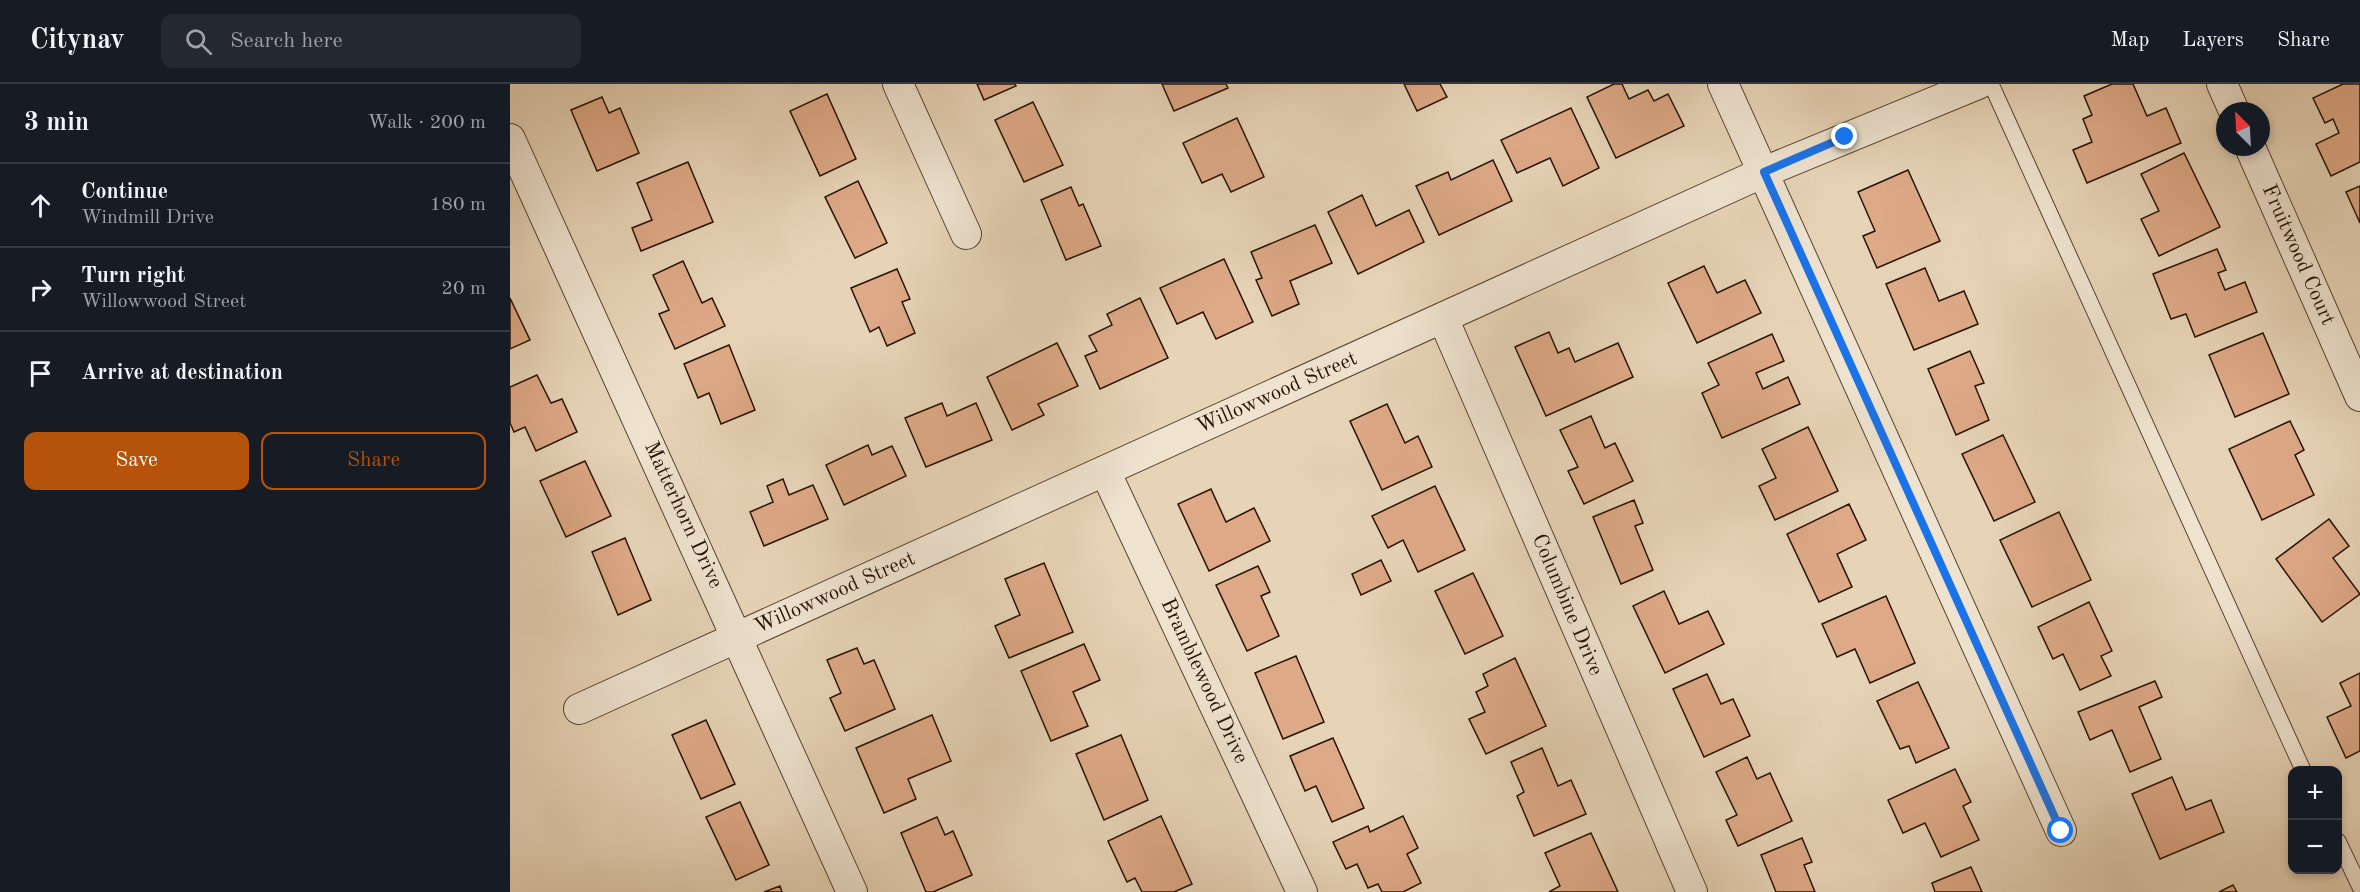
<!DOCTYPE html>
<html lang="en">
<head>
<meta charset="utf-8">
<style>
	:root { --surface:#171b24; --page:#242831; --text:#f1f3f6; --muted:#9ea1a6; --line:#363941; --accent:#b45309 }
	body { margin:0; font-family:"Old Standard TT",serif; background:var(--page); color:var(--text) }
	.controls { position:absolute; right:18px; bottom:18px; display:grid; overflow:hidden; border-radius:12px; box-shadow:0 3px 9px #0003 }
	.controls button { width:54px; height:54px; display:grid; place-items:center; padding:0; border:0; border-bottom:2px solid var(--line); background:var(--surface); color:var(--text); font:30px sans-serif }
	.compass { position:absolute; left:1706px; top:18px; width:54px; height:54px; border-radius:50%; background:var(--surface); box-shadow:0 3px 9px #0003; rotate:336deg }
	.stop { position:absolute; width:18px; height:18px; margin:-14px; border:4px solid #1a73e8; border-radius:50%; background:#fff }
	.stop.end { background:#1a73e8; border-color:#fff; box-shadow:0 2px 6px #0008 }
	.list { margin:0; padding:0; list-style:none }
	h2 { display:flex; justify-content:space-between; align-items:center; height:78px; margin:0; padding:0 24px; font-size:26px }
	h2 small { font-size:20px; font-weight:400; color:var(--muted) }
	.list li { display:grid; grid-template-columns:39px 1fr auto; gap:18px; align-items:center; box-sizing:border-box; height:84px; padding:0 24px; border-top:2px solid var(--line) }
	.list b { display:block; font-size:22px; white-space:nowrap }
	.list p { margin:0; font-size:20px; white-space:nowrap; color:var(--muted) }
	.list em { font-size:20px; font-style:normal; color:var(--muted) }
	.actions { display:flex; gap:12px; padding:18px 24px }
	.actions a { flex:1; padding:14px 0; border:2px solid var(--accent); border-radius:12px; text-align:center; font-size:21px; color:var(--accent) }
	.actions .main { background:var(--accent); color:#fff }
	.icon { flex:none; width:33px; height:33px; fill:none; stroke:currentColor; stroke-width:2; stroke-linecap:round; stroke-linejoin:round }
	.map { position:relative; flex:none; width:1850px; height:808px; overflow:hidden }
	header { display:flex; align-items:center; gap:36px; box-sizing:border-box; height:84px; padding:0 30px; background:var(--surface); border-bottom:2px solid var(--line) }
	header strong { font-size:28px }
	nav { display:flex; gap:33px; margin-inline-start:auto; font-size:21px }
	.search { width:420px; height:54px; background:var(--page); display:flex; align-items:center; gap:15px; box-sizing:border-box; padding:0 21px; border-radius:12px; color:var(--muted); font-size:22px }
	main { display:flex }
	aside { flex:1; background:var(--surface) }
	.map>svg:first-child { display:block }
	.building { fill:#dea987; stroke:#261200; stroke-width:1.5 }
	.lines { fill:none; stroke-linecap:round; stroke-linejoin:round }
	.service-casing { stroke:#56422e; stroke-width:17 }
	.minor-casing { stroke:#56422e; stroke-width:32 }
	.service { stroke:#efe3d0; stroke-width:15 }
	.minor { stroke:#efe3d0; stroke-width:30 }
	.route { stroke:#1a73e8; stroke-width:8 }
	.labels { text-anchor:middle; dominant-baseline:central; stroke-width:6; stroke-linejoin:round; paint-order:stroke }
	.street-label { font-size:21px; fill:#261200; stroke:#efe3d0 }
</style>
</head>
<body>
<header>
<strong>Citynav</strong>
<div class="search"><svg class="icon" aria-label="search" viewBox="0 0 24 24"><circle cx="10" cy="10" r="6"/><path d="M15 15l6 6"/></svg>Search here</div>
<nav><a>Map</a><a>Layers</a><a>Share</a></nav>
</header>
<main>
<aside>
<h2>3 min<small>Walk · 200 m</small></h2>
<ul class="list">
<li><svg class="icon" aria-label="ahead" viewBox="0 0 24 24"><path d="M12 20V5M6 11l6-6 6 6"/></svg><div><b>Continue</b><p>Windmill Drive</p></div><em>180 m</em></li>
<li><svg class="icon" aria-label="right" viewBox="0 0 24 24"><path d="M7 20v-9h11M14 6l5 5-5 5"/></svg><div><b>Turn right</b><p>Willowwood Street</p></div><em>20 m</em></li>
<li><svg class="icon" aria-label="arrive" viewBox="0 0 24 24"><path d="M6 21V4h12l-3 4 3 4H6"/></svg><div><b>Arrive at destination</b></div></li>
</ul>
<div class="actions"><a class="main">Save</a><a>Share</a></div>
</aside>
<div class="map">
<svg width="1850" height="808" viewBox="0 0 1850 808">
	<rect width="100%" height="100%" fill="#e7d4b7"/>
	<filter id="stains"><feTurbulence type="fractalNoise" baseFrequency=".00333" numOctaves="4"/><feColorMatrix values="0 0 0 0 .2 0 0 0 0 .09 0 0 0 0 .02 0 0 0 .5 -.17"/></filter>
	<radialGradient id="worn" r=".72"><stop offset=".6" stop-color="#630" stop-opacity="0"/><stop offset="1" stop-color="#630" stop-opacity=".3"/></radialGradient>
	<g class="building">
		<polygon points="467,0 505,0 506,2 474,16"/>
		<polygon points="652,0 716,0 718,4 664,27"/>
		<polygon points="894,0 930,0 937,13 907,27"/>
		<polygon points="1104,0 1112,0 1119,15 1138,6 1144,17 1158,10 1174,42 1106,74 1077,13"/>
		<polygon points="1602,0 1623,0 1637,32 1656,24 1671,59 1577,99 1563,66 1582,58 1573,35 1582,31 1574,12"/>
		<polygon points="1833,0 1850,0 1850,78 1821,92 1806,60 1829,49 1823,35 1815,39 1803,14"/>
		<polygon points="317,10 346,75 310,92 280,27"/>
		<polygon points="92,13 99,29 110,24 129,69 87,87 61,26"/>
		<polygon points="523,18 553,81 514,98 485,36"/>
		<polygon points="1061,24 1089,84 1053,102 1040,74 1007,89 991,56"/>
		<polygon points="727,34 754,93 721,108 712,90 692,99 673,59"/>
		<polygon points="1674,69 1710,143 1649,172 1631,135 1649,127 1631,90"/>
		<polygon points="983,76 1002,117 929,151 906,102 938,88 941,96"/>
		<polygon points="178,78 203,138 131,167 122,144 142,136 127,99"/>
		<polygon points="1398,86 1430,157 1367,184 1353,152 1365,147 1348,108"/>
		<polygon points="348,97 377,159 345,174 315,113"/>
		<polygon points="1850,102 1850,139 1836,108"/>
		<polygon points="561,103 569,122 573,120 591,162 556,176 531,116"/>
		<polygon points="852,111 866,142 899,126 914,158 848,190 818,128"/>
		<polygon points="805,141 822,179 780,197 789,220 762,232 746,196 752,194 741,168"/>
		<polygon points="1707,165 1716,186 1708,189 1715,206 1735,198 1747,228 1685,253 1676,230 1661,235 1643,190"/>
		<polygon points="714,175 743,238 706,255 693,228 667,240 650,204"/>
		<polygon points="173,177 192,219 202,214 215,242 165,265 149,230 159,226 143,191"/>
		<polygon points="1194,182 1207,209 1235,196 1251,229 1187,259 1158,199"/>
		<polygon points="1415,184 1429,217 1454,207 1468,240 1404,266 1376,200"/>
		<polygon points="387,185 400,215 392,218 405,249 377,262 369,243 360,248 341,204"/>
		<polygon points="0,214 20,256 0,265"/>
		<polygon points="630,214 658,274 590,305 575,272 587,267 579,252 602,241 597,230"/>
		<polygon points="1039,248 1048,269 1059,264 1065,278 1108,259 1123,293 1036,332 1005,263"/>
		<polygon points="1753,249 1779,310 1725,333 1699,271"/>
		<polygon points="1262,250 1274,277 1246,289 1253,305 1278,293 1290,320 1212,354 1192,309 1209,301 1198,279"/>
		<polygon points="547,259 568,302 528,320 534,331 502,346 477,293"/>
		<polygon points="219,261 245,326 211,340 199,309 188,314 174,280"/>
		<polygon points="1460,267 1474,299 1465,302 1479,336 1446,351 1418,285"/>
		<polygon points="27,291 41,319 52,315 67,348 26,367 15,343 4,348 0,339 0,303"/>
		<polygon points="432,319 437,332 466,319 482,356 416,383 395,334"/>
		<polygon points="877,320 895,359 908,352 922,383 872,406 840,337"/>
		<polygon points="1081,332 1095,364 1105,359 1123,397 1074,420 1058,387 1068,383 1050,346"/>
		<polygon points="1780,337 1794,366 1785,371 1804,411 1752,436 1719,365"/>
		<polygon points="1298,343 1328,407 1265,436 1249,402 1266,394 1252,365"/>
		<polygon points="1493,351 1525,418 1484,437 1452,370"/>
		<polygon points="358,361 362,371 382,362 396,392 334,421 316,381"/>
		<polygon points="75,377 101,432 56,453 30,397"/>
		<polygon points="273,395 279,411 303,401 318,435 254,462 240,428 263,418 257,402"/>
		<polygon points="925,402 955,466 908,488 893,456 878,464 862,432"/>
		<polygon points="701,405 716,438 744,424 760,457 699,487 668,420"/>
		<polygon points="1124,416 1133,439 1125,442 1143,486 1111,500 1083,433"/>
		<polygon points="1339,420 1356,456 1327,470 1342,503 1309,518 1277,450"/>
		<polygon points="1549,428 1581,496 1522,523 1490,456"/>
		<polygon points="1819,435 1839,462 1823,474 1850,510 1812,538 1766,475"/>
		<polygon points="115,454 141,516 108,531 82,468"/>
		<polygon points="871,476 881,497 851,511 842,490"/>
		<polygon points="534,479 563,548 499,574 485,542 510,531 495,495"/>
		<polygon points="748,482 760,508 751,512 769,552 737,567 706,501"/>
		<polygon points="963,489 993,552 955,570 925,507"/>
		<polygon points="1154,507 1169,540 1198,527 1214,560 1155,589 1123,522"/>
		<polygon points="1376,512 1405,579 1360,599 1345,565 1327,573 1312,540"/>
		<polygon points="1579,518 1602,567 1591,572 1601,592 1570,606 1553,570 1543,575 1528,543"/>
		<polygon points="574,560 590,596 563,608 578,642 541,657 511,587"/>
		<polygon points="347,564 354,580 364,576 385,625 335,647 320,614 331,609 317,576"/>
		<polygon points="786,572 814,638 773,655 745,589"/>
		<polygon points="1005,574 1036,642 976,670 959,635 975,628 966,608 978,602 973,590"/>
		<polygon points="1850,589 1850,667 1836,674 1817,633 1841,622 1830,599"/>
		<polygon points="1197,590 1211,620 1223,615 1240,652 1194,673 1163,605"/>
		<polygon points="1645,597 1652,613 1629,623 1651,675 1620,688 1602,646 1580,656 1568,628"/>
		<polygon points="1408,598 1439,664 1406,679 1399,662 1390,665 1367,617"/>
		<polygon points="422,631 441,677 398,695 406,715 374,729 346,664"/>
		<polygon points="196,636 225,700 191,715 162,651"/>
		<polygon points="611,651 638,716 594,736 566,670"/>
		<polygon points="823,654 854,724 822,738 806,702 795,707 780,672"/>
		<polygon points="1032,664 1048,702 1061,696 1076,730 1024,752 1007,712 1014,708 1001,678"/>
		<polygon points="1237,673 1247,695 1260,689 1282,737 1228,762 1216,736 1227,731 1206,688"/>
		<polygon points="1445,685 1461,718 1453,722 1469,756 1431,773 1415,739 1393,749 1378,716"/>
		<polygon points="1662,693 1676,726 1701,716 1714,748 1650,775 1622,710"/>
		<polygon points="230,718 259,781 226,796 196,733"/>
		<polygon points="651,732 682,800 664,808 632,808 625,794 617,798 598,757"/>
		<polygon points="893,732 908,764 897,770 911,799 893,808 872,808 868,800 858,804 847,780 836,785 823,758 858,742 860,748"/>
		<polygon points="427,733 435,751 443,747 462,791 423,808 416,808 391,749"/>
		<polygon points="1081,749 1108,808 1039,808 1050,802 1035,769"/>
		<polygon points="1292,754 1302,778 1294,781 1305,808 1266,808 1251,771"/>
		<polygon points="1461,783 1472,808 1425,808 1422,799"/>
		<polygon points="1723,801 1727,808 1709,808"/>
		<polygon points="270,802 272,808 254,808"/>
	</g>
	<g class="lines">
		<g class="service-casing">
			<g id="service">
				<polyline points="1481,0 1793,686"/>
				<polyline points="1828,757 1850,803"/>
			</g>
		</g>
		<g class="minor-casing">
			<g id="minor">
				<polyline points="388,0 456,150"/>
				<polyline points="1213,0 1551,747"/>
				<polyline points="1712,0 1724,27"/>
				<polyline points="0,55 342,808"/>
				<polyline points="1740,63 1850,312"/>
				<polyline points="933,234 1182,808"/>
				<polyline points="595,387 792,808"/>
				<polyline points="69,625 1254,88 1468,0"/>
			</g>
		</g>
		<use href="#service" class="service"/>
		<use href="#minor" class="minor"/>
	</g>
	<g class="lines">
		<polyline class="route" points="1335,53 1254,88 1551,747"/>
	</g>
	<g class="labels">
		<g class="street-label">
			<text transform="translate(1788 171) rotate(66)">Fruitwood Court</text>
			<text transform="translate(767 309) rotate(-24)">Willowwood Street</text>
			<text transform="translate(173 431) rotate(65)">Matterhorn Drive</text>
			<text transform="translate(325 509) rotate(-24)">Willowwood Street</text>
			<text transform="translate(1057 521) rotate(67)">Columbine Drive</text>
			<text transform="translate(694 597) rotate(65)">Bramblewood Drive</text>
		</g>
	</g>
	<rect width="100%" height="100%" filter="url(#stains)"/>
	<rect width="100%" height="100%" fill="url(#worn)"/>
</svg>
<div class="controls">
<button>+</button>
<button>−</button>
</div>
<svg class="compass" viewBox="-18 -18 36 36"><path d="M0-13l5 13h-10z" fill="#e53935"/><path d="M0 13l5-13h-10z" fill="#9ea1a6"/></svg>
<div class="stop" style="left:1551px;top:747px"></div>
<div class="stop end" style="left:1335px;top:53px"></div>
</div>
</main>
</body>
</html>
